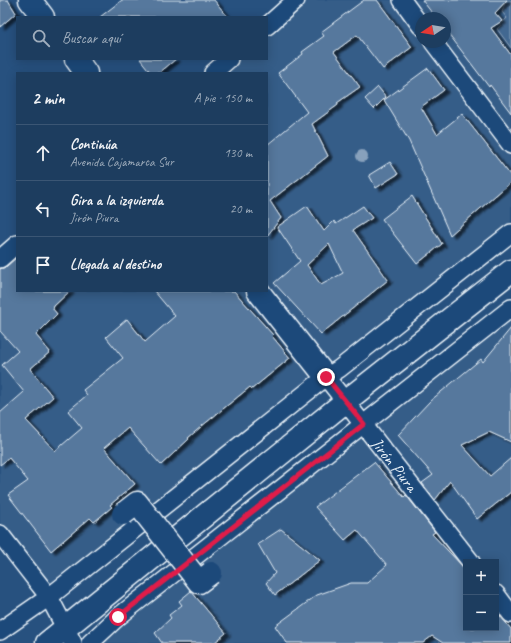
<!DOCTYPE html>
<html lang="es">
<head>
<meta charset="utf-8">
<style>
	:root { --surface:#1d3d5f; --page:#254465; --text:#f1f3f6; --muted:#a0aebd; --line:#3b5674 }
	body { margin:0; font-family:Caveat,sans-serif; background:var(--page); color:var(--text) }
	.controls { position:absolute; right:12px; bottom:12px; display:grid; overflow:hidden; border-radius:0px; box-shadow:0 2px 10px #0003 }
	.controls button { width:36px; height:36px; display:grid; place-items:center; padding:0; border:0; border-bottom:1px solid var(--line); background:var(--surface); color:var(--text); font:20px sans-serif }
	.compass { position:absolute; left:415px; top:12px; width:36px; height:36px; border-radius:50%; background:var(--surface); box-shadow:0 2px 10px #0003; rotate:258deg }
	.stop { position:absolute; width:12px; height:12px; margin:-9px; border:3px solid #e11d48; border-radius:50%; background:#fff }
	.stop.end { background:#e11d48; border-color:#fff; box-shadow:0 1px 4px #0008 }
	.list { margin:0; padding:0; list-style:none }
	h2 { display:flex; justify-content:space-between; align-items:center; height:52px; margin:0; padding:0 16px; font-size:17px }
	h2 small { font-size:13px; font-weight:400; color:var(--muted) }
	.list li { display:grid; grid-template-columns:26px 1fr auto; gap:12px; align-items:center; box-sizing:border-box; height:56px; padding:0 16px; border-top:1px solid var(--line) }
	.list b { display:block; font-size:15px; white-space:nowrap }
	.list p { margin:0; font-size:13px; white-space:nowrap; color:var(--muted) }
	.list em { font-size:13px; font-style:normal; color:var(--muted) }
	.icon { flex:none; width:22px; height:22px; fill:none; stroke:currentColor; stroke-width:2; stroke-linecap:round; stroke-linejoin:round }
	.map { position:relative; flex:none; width:511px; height:643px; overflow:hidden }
	.search { position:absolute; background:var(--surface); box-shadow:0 2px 10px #0003; left:16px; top:16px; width:252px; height:44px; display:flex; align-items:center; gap:10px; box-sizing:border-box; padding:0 14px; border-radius:0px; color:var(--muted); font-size:15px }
	.panel { position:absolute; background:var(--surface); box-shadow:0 2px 10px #0003; left:16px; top:72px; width:252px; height:220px; border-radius:0px }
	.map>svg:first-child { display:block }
	.built { fill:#355d88; fill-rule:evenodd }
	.green { fill:#436891; stroke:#96acc4 }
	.building { fill:#57789d; stroke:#e8f1f8; fill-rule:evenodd; filter:url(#shadow) }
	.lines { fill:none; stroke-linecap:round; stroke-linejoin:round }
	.street-casing { stroke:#e8f1f8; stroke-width:20 }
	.secondary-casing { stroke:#e8f1f8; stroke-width:25 }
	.highway-casing { stroke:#e8f1f8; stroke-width:25 }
	.street { stroke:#1f4a7a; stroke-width:17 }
	.secondary { stroke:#1f4a7a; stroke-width:22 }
	.highway { stroke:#1f4a7a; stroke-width:22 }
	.secondary-bridge-casing { stroke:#e8f1f8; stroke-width:25; stroke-linecap:butt }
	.secondary-bridge { stroke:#1f4a7a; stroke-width:22 }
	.tree { fill:#88a1bc }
	.route { stroke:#e11d48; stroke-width:5 }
	.labels { text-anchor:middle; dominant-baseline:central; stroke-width:3; stroke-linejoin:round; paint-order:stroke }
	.street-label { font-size:17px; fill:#e8f1f8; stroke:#1f4a7a }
</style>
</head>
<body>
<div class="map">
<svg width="511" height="643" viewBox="0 0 511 643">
	<defs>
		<filter id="shadow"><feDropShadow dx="4.5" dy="2.5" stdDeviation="1" flood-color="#0009"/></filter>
	</defs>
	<rect width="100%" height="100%" fill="#27517f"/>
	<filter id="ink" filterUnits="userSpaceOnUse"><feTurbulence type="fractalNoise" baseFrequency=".025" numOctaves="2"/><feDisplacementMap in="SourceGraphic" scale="8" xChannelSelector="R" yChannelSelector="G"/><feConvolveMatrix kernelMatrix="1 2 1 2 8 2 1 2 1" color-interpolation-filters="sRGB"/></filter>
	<g filter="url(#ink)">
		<g class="built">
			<path d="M 307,0 L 511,0 L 511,229 L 49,597 L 0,534 L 0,260 L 17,246 L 17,291 L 267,291 L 267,73 L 221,73 L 238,59 L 267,59 L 267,34 ZM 421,18 L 445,18 L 445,42 L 421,42 Z"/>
			<path d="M 511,309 L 511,643 L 92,643 ZM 466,562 L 496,562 L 496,628 L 466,628 Z"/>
		</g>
		<polygon class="green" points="506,0 511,0 511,48 497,29 507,18 502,12"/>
		<g class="building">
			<polygon points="0,0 8,0 16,13 0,27"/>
			<polygon points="122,0 214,0 228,17 100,17"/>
			<polygon points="364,0 377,0 412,47 383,69 357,35 334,52 360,87 337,103 338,105 312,124 328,156 270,201 281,218 267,236 267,145 307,112 278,73 303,54 302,52 324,36 321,32"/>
			<polygon points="422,0 507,0 495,13 502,21 491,28 511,55 511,113 490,85 489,87 445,29 445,18 436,18"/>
			<polygon points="140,59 176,59 159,73 151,73"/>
			<polygon points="428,68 444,90 421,107 437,134 462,114 511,176 511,182 450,235 409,141 384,100"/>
			<polygon points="378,87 386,97 374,109 365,99"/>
			<polygon points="390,162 398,174 376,188 369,175"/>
			<polygon points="412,196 442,244 417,264 382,219"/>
			<path d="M 307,206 L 324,231 L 334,221 L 336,224 L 363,206 L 372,218 L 353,230 L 388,280 L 321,334 L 274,283 L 300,261 L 277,227 ZM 329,244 L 343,273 L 321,285 L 307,265 Z"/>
			<polygon points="17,257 17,291 70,291 54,306 53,309 57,314 36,335 50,352 30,369 53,397 26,420 55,451 82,428 68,411 87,395 83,390 123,358 106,337 127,319 145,342 175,316 154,291 234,291 273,335 272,336 290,358 252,389 250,387 202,426 188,438 189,439 161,465 128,428 104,448 135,484 110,505 112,507 94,522 90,518 51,551 8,495 28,481 9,458 0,465 0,413 24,392 2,365 18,351 0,331 0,269 7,266"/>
			<polygon points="511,328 511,442 489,432 462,445 490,476 511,458 511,492 477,519 450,481 435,500 422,483 433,475 398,435 430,401 481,359 483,362"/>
			<polygon points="374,462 404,497 406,495 435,532 432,534 466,570 466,628 496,628 496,611 511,629 511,643 443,643 432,636 423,643 287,643 275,626 317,595 351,583 367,583 387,565 357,530 345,540 315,507"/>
			<polygon points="281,529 320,560 275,595 266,583 275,573 258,544"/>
			<polygon points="191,591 226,633 214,643 162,643 155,633 171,618 169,615 182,605 179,601"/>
		</g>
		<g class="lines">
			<g class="street-casing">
				<g id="street">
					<polyline points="402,0 421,26"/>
					<polyline points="267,26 296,0"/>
					<polyline points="433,42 511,145"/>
					<polyline points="213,73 229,59"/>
					<polyline points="0,259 17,244"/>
					<path id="s1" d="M 326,377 L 471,562"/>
					<polyline points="0,534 49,597 73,643"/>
					<polyline points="496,594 511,614"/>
					<polyline points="0,631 49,597 326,377 339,369 511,233"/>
					<polyline points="90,643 118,617 511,308"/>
				</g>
			</g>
			<g class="secondary-casing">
				<g id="secondary">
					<polyline points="30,0 43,17"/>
					<polyline points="76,59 86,73"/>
					<polyline points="258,291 326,377"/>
				</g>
			</g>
			<g class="highway-casing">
				<polyline id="highway" points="47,643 346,401 511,271"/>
			</g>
			<use href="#street" class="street"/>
			<use href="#secondary" class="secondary"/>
			<use href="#highway" class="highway"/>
			<g class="secondary-bridge-casing">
				<polyline id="secondary-bridge" points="123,514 137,503 199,582 211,573"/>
			</g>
			<use href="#secondary-bridge" class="secondary-bridge"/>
		</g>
		<circle class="tree" cx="362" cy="156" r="6"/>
	</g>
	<g class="lines" filter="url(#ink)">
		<polyline class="route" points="118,617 364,424 326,377"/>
	</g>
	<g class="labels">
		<g class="street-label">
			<text stroke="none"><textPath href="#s1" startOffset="111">Jirón Piura</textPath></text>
		</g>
	</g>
</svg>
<div class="controls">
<button>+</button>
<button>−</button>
</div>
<svg class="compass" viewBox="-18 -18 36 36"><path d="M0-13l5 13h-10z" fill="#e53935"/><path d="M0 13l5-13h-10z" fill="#a0aebd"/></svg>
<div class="stop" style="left:118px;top:617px"></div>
<div class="stop end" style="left:326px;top:377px"></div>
<div class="search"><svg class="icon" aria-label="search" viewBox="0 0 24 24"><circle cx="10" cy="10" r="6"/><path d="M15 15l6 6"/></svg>Buscar aquí</div>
<section class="panel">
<h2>2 min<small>A pie · 150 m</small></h2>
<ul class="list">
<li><svg class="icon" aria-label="ahead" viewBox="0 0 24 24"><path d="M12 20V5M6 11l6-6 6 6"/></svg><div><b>Continúa</b><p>Avenida Cajamarca Sur</p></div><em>130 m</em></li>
<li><svg class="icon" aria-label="left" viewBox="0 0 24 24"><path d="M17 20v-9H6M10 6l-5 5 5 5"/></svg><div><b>Gira a la izquierda</b><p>Jirón Piura</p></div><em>20 m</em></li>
<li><svg class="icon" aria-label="arrive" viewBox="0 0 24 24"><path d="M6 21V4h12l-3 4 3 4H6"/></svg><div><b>Llegada al destino</b></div></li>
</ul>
</section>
</div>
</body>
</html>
